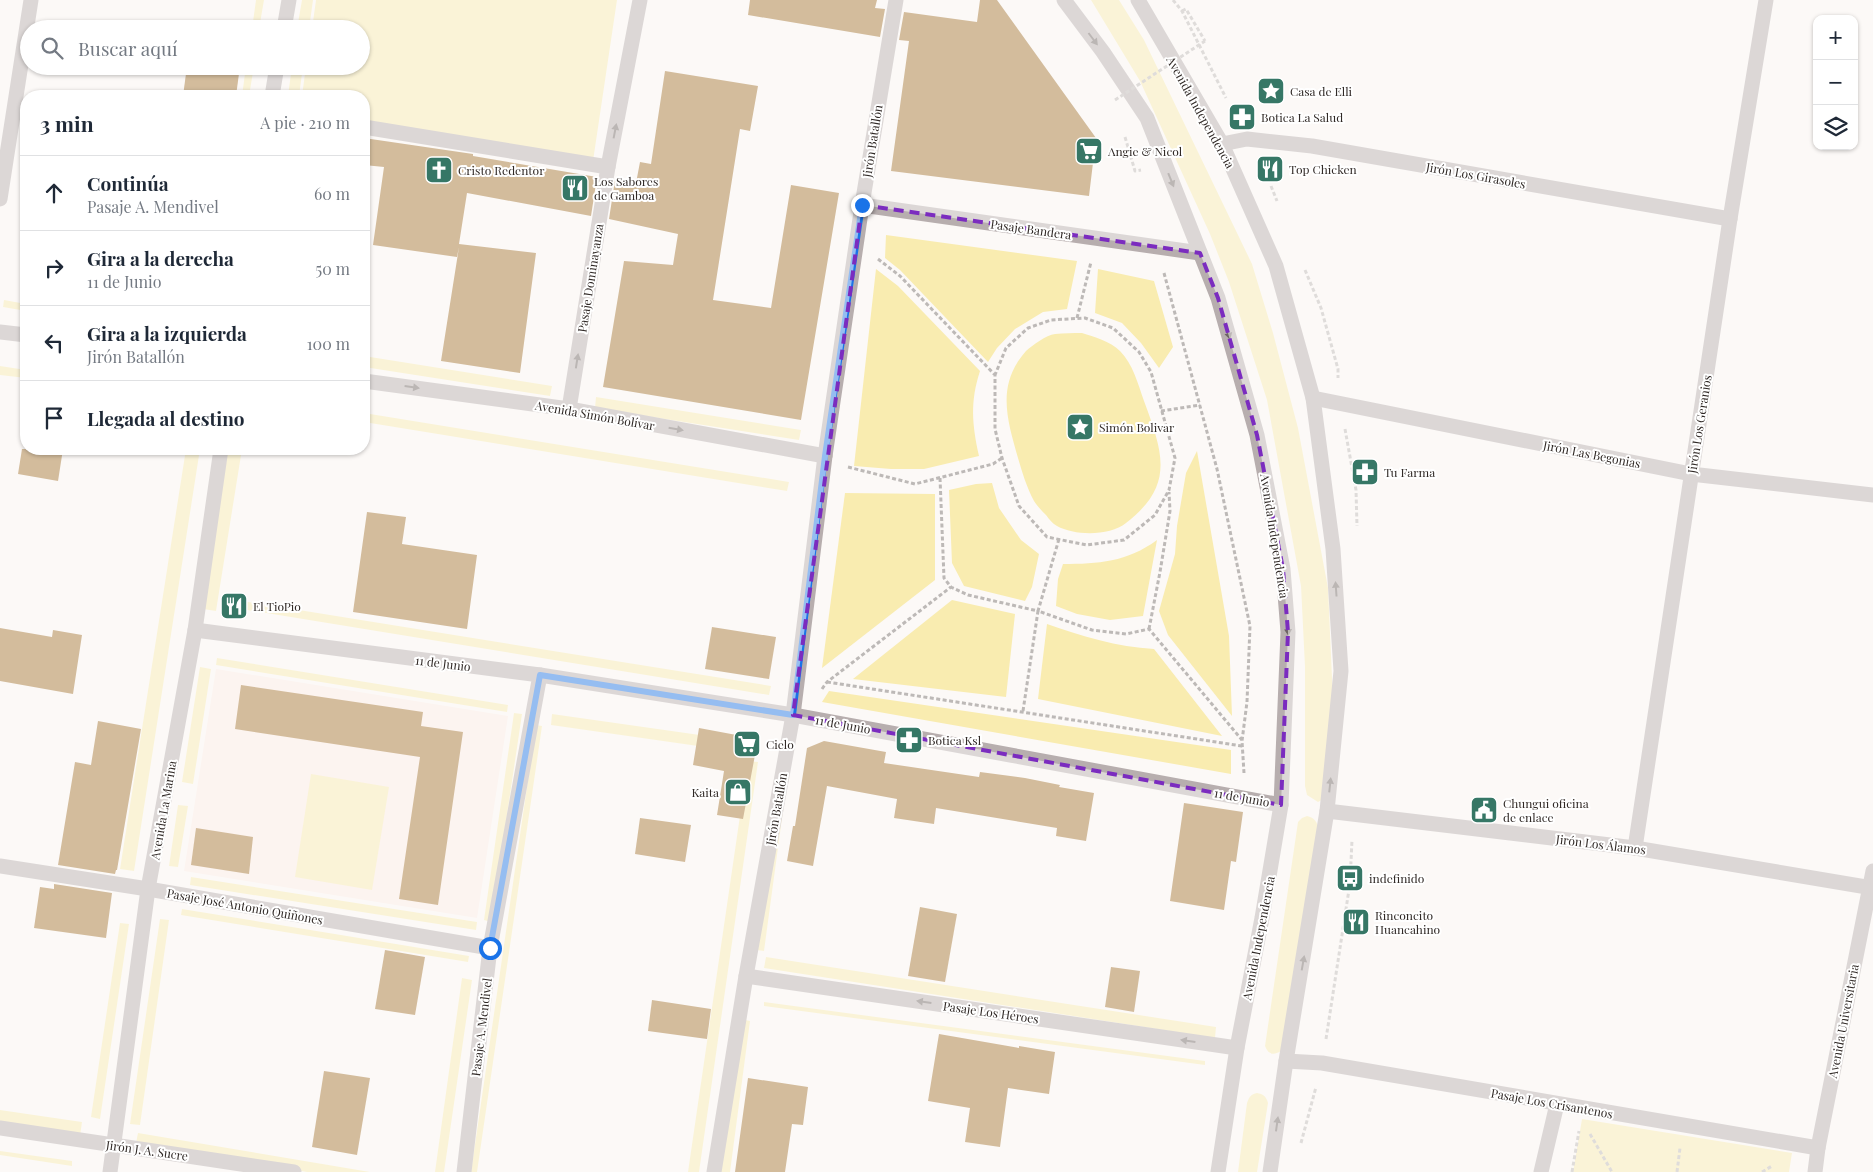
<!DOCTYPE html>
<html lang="es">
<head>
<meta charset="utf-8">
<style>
	:root { --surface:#fff; --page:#f6f6f7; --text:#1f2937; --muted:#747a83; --line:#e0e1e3 }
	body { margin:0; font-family:"Playfair Display",serif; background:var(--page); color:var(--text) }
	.controls { position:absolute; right:15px; top:15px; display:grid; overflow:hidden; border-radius:10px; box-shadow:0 1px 4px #0004 }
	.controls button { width:45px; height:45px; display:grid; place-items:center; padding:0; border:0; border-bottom:1px solid var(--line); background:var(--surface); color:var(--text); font:25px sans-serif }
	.stop { position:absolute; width:15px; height:15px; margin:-11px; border:4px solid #1a73e8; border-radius:50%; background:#fff }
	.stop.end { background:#1a73e8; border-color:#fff; box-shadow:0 1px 5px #0008 }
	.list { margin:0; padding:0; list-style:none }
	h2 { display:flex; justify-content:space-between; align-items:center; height:65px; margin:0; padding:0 20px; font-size:21px }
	h2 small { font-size:16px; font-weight:400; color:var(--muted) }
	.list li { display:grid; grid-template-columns:32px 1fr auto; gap:15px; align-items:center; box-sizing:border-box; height:75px; padding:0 20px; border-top:1px solid var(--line) }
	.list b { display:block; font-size:19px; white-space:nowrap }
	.list p { margin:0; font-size:16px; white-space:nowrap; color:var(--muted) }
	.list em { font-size:16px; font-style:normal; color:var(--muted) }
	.icon { flex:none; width:28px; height:28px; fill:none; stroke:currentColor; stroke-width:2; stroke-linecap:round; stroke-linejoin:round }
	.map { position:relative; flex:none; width:1873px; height:1172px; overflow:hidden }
	.search { position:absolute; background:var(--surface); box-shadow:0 1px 4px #0004; left:20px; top:20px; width:350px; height:55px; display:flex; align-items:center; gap:12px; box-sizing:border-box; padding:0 18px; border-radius:28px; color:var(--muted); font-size:19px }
	.panel { position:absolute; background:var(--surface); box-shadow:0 1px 4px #0004; left:20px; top:90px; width:350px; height:365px; border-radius:20px }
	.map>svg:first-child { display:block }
	.built { fill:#fdede6 }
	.green { fill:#f9ecb0 }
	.building { fill:#a3722e }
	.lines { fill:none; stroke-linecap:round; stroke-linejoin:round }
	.path { stroke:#bdb9b7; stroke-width:3; stroke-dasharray:4 2.5; stroke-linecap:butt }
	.minor { stroke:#b7aeae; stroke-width:15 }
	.tertiary { stroke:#b7aeae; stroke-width:15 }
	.path-bridge { stroke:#bdb9b7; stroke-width:3; stroke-dasharray:4 2.5; stroke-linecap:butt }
	.oneway { fill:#6d6563 }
	.route { stroke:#1a73e8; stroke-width:6 }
	.marked { fill:none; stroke:#7b2cbf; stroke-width:4; stroke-dasharray:10 6; stroke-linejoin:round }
	.labels { text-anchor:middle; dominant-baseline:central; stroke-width:4; stroke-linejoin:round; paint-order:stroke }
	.poi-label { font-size:12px; fill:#302926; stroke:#fff; text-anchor:start }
	.street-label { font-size:12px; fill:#302926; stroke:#fff }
</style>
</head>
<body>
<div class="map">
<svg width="1873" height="1172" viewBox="0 0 1873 1172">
	<rect width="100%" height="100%" fill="#fcf9f7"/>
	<polygon class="built" points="216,669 508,716 477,918 184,871"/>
	<g class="green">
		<polygon points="256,0 264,0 259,29 252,29"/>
		<polygon points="302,0 313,0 309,29 297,29"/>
		<polygon points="316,0 617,0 593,161 364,125 364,96 302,96 306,66 361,66 361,29 312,29"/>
		<polygon points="1091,0 1119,0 1144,40 1252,264 1273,333 1298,428 1328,588 1333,700 1327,797 1318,802 1307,795 1305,786 1305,667 1301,586 1267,400 1229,282 1210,234 1140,81"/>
		<polygon points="246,66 254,66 249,96 242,96"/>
		<polygon points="292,66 303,66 299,96 288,96"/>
		<polygon points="886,235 1077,261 1067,309 1043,312 1015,329 997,348 988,362 900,270 885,258"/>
		<path d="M 876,269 L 898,286 L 980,371 C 970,402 972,424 979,456 L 924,469 L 891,469 L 854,466 Z"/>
		<polygon points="1098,269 1154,281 1173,347 1159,368 1141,343 1122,323 1095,313"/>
		<polygon points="4,300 26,304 26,311 3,307"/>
		<path d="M 1082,333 C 1094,337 1110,341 1120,351 C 1133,364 1138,384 1144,401 C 1163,453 1175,485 1126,523 C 1110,536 1075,536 1057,526 C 1053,524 1049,519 1046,515 C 1042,511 1037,506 1034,501 C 1027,488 1022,472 1018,458 C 1007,419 996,385 1026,351 C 1033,345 1046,335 1055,334 C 1064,333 1073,333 1082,333 Z"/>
		<polygon points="364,356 552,386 550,396 364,367"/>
		<polygon points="0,366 26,370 26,378 0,375"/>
		<polygon points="596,397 801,430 799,440 595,408"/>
		<polygon points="364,413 789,482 787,491 364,422"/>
		<polygon points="186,449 200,449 134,871 120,869"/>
		<polygon points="228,449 242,449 216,611 203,609"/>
		<polygon points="1197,451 1229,636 1232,716 1168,635 1159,611 1175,554 1177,526 1186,473"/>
		<polygon points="992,483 999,508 1021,540 1039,554 1032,587 1025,601 964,586 952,563 949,490 976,484"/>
		<polygon points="845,493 935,494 935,580 822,668"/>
		<path d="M 1157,540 L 1143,616 L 1110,620 L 1077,614 L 1056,606 L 1058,579 L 1063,564 C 1098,564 1127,562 1157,540 Z"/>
		<polygon points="230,599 771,686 769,695 229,607"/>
		<polygon points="952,600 1015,614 1006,697 853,679"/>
		<path d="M 1047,624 C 1082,636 1117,647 1154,649 L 1222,736 L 1038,699 Z"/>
		<polygon points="217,658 508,705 507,712 216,665"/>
		<polygon points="200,667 211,669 193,784 182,782"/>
		<polygon points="829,691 1231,750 1231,774 822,702"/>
		<polygon points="514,713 522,714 491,922 484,920"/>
		<polygon points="552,714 742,741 740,752 551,725"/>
		<polygon points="536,725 542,726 477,1172 471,1172"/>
		<polygon points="790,759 764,951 757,950"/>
		<polygon points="748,761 758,762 699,1172 688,1172"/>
		<polygon points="311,774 389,787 372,890 295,877"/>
		<polygon points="178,805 188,806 178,867 169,866"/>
		<path d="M 1307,816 C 1314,818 1316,820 1318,827 L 1281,1051 C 1273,1056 1268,1054 1265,1046 L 1298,822 L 1302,818 Z"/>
		<polygon points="191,877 477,922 476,930 190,885"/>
		<polygon points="182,909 469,956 468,962 181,915"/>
		<polygon points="160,919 169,920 140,1125 130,1124"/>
		<polygon points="120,923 129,924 100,1119 91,1117"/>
		<polygon points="766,957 1216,1027 1215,1038 764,968"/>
		<polygon points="462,978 472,980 444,1172 435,1172"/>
		<polygon points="764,1002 1205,1061 1205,1065 764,1006"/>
		<polygon points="740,1019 750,1021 730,1172 720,1172"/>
		<path d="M 1257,1093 C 1263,1094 1266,1096 1268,1103 L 1257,1172 L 1238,1172 L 1247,1103 C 1249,1097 1251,1094 1257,1093 Z"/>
		<polygon points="0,1110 82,1122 80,1136 0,1124"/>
		<polygon points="1582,1119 1792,1153 1789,1172 1573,1172"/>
		<polygon points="138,1133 370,1172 307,1172 136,1143"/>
		<polygon points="0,1151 72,1161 72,1166 0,1155"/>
	</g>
	<g class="building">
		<polygon points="750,0 877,0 875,8 885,9 880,37 748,15"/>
		<polygon points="980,0 997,0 1096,138 1089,196 891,171 909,41 899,40 904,12 977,22"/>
		<polygon points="160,25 186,29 159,29"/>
		<polygon points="187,66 240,66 236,96 183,96"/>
		<polygon points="665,71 758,86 750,131 740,129 713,300 771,308 791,185 839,193 801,420 603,387 624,261 673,265 678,234 609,219 615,180 636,183 640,162 651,164"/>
		<polygon points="364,138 473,154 473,156 597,177 591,216 467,193 459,244 536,253 520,373 441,361 459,247 457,257 373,245 384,167 364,165"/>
		<polygon points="22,449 63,449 58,481 18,474"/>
		<polygon points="367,512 406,517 402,544 477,555 467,629 353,612"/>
		<polygon points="712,627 776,637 769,679 705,669"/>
		<polygon points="0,628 52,637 53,630 82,635 73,694 0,681"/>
		<polygon points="241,685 423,712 421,726 463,732 438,905 399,899 420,757 235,729"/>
		<polygon points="98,721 141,729 117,870 116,870 115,874 58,865 75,762 91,765"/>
		<polygon points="699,728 758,739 743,819 717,815 724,771 693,765"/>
		<polygon points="824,741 886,752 884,763 979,777 980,772 1025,778 1060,785 1059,787 1094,793 1086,841 1056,836 1057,828 936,808 934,824 894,818 897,799 827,786 813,866 787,861 793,826 795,826 807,748"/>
		<polygon points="1184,803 1243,812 1236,862 1231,861 1224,910 1170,901"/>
		<polygon points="640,818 691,825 685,862 635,854"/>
		<polygon points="196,828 253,837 249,874 191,865"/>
		<polygon points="54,884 112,893 106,938 34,928 40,887 54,889"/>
		<polygon points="920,907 957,914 945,982 908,976"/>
		<polygon points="385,950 425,957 415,1015 375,1009"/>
		<polygon points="1111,967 1140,971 1134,1012 1105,1007"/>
		<polygon points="652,1000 711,1009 707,1039 648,1031"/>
		<polygon points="939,1034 1019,1048 1019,1046 1055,1052 1049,1094 1008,1088 1000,1147 965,1142 970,1108 928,1101"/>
		<polygon points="324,1071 370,1078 357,1155 312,1147"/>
		<polygon points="748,1078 808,1087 803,1125 792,1124 785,1172 735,1172"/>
	</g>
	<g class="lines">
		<g class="path">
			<polyline points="1173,0 1182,11 1226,98"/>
			<polyline points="1182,11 1186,9 1205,41"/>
			<polyline points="1125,137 1135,171 1141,170"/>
			<polyline points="1271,186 1277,201"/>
			<polyline points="878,259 900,276 995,375 995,429 1002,458 1019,506 1047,537 1087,545 1124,540 1155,515 1169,490 1175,458 1151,372 1139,352 1113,328 1085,318 1051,320 1028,328 1006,348 995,375"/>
			<polyline points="1305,270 1321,308 1338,369 1338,378"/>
			<polyline points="1164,273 1217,469 1250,626 1247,702 1242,741 1244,773"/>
			<polyline points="1077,318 1091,262"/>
			<polyline points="1161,411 1200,405"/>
			<polyline points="1345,429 1356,490 1357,526"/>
			<polyline points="848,467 915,484 993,464 1002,458"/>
			<polyline points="940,478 944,578 951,587 968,595 1038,611 1059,539"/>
			<polyline points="1149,629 1160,572 1170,511 1169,492"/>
			<polyline points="827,682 1242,746"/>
			<polyline points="822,689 827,682 951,587"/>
			<polyline points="1023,711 1038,611 1092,630 1126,634 1149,629 1242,740"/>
			<polyline points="1326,1039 1350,883 1352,840"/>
			<polyline points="1590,1134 1612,1172"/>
			<polyline points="1301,1143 1316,1087"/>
			<polyline points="1572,1172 1579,1131"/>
			<polyline points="1677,1172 1680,1148"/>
			<polyline points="1762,1172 1772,1166"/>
		</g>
		<g class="minor">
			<polyline points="284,29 289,0"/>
			<polyline points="272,96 277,66"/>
			<polyline points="364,127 608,167"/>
			<polyline points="1222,144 1247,139 1312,146 1730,219"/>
			<polyline points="0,199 31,0"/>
			<polyline points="862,205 1200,253"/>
			<polyline points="0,332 26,335"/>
			<polyline points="364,381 569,409 825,456"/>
			<polyline points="1313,398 1691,474 1873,495"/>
			<polyline points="569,409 608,167 640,0"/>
			<polyline points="195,630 540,675 793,715 1281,805"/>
			<polyline points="1327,811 1635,848 1873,888"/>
			<polyline points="1635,848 1730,219 1766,0"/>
			<polyline points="0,866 148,889 490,948"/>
			<polyline points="746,976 1237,1048"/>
			<polyline points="1286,1061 1322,1063 1818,1148"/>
			<polyline points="0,1128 294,1172"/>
			<polyline points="110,1172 148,889 195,630 221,449"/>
			<polyline points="464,1172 490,948 540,675"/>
			<polyline points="714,1172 746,976 793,715 825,456 862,205 896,0"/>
			<polyline points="1541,1172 1557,1104"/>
			<polyline points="1815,1172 1818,1148 1873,871"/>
		</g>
		<g class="tertiary">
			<polyline points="1064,0 1103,52 1147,118 1218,298 1257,435 1283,569 1288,632 1281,805 1262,918 1237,1048 1218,1172"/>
			<polyline points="1138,0 1222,144 1276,266 1313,398 1333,549 1341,671 1327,811 1286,1061 1270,1172"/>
		</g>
		<polyline class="path-bridge" points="1115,100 1205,41"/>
	</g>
	<defs><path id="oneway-solid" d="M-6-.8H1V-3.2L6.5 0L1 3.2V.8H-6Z" transform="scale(1.25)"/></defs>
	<g class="oneway">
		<use href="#oneway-solid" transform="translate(1093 39) rotate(53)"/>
		<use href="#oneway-solid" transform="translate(615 131) rotate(-79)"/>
		<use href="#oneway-solid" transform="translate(1171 180) rotate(68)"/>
		<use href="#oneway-solid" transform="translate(1228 332) rotate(74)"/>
		<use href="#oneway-solid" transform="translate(577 361) rotate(-81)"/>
		<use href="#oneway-solid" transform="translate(412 387) rotate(8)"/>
		<use href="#oneway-solid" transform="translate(676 429) rotate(10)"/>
		<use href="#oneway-solid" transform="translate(1336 589) rotate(-94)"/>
		<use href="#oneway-solid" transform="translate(1288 628) rotate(87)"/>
		<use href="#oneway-solid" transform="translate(1330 785) rotate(-84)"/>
		<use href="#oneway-solid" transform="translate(1303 963) rotate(-80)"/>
		<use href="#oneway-solid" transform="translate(924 1002) rotate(-172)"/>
		<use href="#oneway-solid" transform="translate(1188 1041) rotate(-172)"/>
		<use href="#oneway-solid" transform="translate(1277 1124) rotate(-82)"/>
	</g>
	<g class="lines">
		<polyline class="route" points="490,948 540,675 793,715 825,456 862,205"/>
	</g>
	<path d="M0 0H1873V1172H0ZM 862,205 L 1200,253 L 1218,298 L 1257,435 L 1283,569 L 1288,632 L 1281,805 L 793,715 Z" fill="#fcf9f7" fill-opacity=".55" fill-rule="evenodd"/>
	<path class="marked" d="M 862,205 L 1200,253 L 1218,298 L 1257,435 L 1283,569 L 1288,632 L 1281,805 L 793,715 Z"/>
	<defs>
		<g id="sight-square" transform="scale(1.4375)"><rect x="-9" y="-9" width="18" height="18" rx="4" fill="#367766" stroke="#fff"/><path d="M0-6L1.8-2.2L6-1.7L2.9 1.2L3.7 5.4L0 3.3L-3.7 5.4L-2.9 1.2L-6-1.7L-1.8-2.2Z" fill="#fff"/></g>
		<g id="pharmacy-square" transform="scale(1.4375)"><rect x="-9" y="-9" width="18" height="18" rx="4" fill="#367766" stroke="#fff"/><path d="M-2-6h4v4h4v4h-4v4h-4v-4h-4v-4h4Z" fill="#fff"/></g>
		<g id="supermarket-square" transform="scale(1.4375)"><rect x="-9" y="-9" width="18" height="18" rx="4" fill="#367766" stroke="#fff"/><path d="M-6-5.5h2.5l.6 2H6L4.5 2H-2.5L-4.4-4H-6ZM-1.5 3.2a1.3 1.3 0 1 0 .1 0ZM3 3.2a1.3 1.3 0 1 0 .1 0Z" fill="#fff"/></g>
		<g id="restaurant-square" transform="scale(1.4375)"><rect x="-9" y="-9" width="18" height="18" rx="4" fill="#367766" stroke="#fff"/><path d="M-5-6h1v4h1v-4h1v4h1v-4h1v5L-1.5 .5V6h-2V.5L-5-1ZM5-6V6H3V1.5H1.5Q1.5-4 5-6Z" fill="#fff"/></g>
		<g id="church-square" transform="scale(1.4375)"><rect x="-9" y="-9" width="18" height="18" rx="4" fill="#367766" stroke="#fff"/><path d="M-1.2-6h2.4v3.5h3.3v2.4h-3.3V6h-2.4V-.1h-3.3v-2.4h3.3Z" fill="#fff"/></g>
		<g id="shop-square" transform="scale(1.4375)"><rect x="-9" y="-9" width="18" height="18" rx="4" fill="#367766" stroke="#fff"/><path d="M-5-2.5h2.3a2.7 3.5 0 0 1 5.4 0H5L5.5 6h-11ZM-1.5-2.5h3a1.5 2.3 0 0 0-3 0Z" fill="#fff"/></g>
		<g id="civic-square" transform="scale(1.4375)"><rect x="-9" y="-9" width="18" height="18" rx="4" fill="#367766" stroke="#fff"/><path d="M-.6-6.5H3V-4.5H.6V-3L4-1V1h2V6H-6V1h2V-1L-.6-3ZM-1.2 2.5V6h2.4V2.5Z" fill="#fff"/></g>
		<g id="bus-square" transform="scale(1.4375)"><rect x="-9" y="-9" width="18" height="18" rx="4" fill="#367766" stroke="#fff"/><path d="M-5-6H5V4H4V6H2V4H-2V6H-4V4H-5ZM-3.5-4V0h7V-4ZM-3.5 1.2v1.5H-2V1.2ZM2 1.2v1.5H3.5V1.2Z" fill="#fff"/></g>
	</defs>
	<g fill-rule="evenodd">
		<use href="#sight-square" x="1271" y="91"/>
		<use href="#pharmacy-square" x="1242" y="117"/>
		<use href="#supermarket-square" x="1089" y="151"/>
		<use href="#restaurant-square" x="1270" y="169"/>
		<use href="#church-square" x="439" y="170"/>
		<use href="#restaurant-square" x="575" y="188"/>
		<use href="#sight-square" x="1080" y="427"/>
		<use href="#pharmacy-square" x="1365" y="472"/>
		<use href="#restaurant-square" x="234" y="606"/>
		<use href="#pharmacy-square" x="909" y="740"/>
		<use href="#supermarket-square" x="747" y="744"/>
		<use href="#shop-square" x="738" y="792"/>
		<use href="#civic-square" x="1484" y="810"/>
		<use href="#bus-square" x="1350" y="878"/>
		<use href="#restaurant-square" x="1356" y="922"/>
	</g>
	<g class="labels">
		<g class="poi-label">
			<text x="1290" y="91">Casa de Elli</text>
			<text x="1261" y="117">Botica La Salud</text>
			<text x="1108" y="151">Angie &amp; Nicol</text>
			<text x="1289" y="169">Top Chicken</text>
			<text x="458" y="170">Cristo Redentor</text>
			<text x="594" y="181">Los Sabores<tspan x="594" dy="14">de Gamboa</tspan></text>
			<text x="1099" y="427">Simón Bolivar</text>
			<text x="1384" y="472">Tu Farma</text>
			<text x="253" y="606">El TioPio</text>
			<text x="928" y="740">Botica Ksl</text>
			<text x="766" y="744">Cielo</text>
			<text x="719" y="792" text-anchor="end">Kaita</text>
			<text x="1503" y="803">Chungui oficina<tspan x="1503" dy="14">de enlace</tspan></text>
			<text x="1369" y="878">indefinido</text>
			<text x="1375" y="915">Rinconcito<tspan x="1375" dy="14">Huancahino</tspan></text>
		</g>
		<g class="street-label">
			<text transform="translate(1201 112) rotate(61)">Avenida Independencia</text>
			<text transform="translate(872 141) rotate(-81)">Jirón Batallón</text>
			<text transform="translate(1476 175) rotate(10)">Jirón Los Girasoles</text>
			<text transform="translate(1031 229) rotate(8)">Pasaje Bandera</text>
			<text transform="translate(590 278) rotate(-81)">Pasaje Dominayanza</text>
			<text transform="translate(595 415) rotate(10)">Avenida Simón Bolívar</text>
			<text transform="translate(1699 424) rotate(-81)">Jirón Los Geranios</text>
			<text transform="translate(1592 454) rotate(11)">Jirón Las Begonias</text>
			<text transform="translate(1275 536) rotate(81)">Avenida Independencia</text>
			<text transform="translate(443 663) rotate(7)">11 de Junio</text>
			<text transform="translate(843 724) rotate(10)">11 de Junio</text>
			<text transform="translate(1242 797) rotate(10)">11 de Junio</text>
			<text transform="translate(776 809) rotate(-80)">Jirón Batallón</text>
			<text transform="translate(163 810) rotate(-80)">Avenida La Marina</text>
			<text transform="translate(1601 844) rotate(7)">Jirón Los Álamos</text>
			<text transform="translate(245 906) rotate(10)">Pasaje José Antonio Quiñones</text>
			<text transform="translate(1258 938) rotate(-79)">Avenida Independencia</text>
			<text transform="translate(991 1012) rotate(8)">Pasaje Los Héroes</text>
			<text transform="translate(1843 1021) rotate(-79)">Avenida Universitaria</text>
			<text transform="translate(481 1027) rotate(-83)">Pasaje A. Mendivel</text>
			<text transform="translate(1552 1103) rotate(10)">Pasaje Los Crisantenos</text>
			<text transform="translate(147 1150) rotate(8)">Jirón J. A. Sucre</text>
		</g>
	</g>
</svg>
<div class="controls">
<button>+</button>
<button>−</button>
<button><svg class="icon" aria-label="layers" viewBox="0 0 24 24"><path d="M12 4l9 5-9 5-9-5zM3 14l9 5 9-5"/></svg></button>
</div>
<div class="stop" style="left:490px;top:948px"></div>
<div class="stop end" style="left:862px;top:205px"></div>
<div class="search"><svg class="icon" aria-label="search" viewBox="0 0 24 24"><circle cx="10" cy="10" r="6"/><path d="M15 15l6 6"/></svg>Buscar aquí</div>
<section class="panel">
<h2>3 min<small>A pie · 210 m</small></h2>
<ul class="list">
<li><svg class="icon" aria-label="ahead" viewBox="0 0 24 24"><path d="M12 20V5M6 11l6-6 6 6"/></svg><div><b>Continúa</b><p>Pasaje A. Mendivel</p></div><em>60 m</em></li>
<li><svg class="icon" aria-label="right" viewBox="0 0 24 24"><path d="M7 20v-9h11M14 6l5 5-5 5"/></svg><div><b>Gira a la derecha</b><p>11 de Junio</p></div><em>50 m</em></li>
<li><svg class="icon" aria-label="left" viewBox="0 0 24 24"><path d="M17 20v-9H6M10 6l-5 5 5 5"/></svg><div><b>Gira a la izquierda</b><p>Jirón Batallón</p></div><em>100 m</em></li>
<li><svg class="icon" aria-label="arrive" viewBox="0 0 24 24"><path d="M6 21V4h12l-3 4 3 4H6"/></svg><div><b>Llegada al destino</b></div></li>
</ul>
</section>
</div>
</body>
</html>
